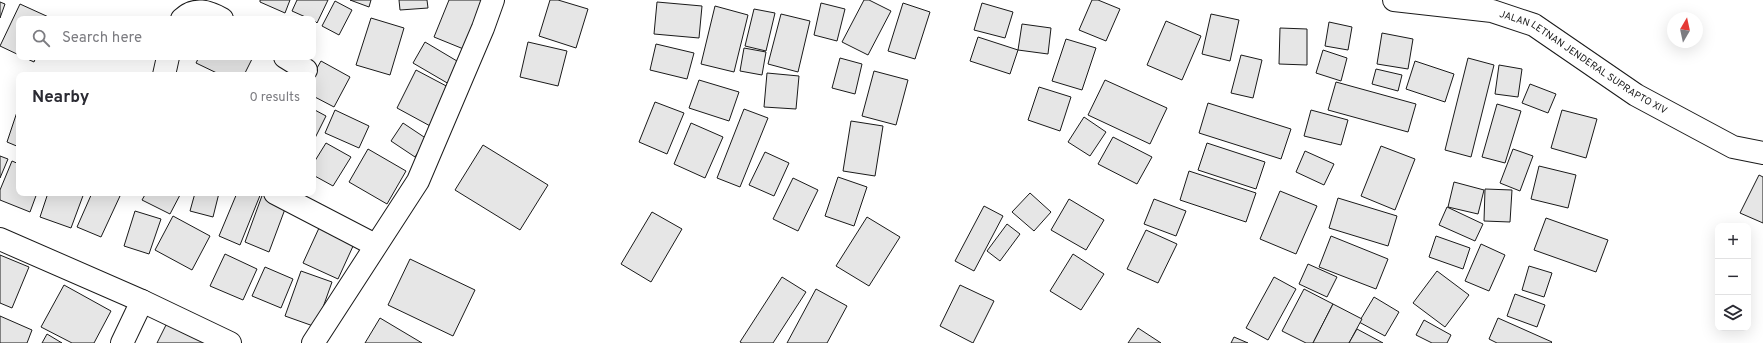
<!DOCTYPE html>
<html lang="en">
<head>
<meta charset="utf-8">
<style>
	:root { --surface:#fff; --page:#f7f7f7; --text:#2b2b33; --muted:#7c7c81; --line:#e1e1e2 }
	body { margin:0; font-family:Overpass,sans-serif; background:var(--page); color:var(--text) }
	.controls { position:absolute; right:12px; bottom:12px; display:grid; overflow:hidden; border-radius:8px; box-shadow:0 4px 16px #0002 }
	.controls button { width:36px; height:36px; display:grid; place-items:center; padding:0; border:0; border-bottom:1px solid var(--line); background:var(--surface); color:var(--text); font:20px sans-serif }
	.compass { position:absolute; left:1667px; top:12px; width:36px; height:36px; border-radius:50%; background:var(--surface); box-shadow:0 4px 16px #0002; rotate:9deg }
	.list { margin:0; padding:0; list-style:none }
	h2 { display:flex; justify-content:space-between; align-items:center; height:52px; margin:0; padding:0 16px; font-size:17px }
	h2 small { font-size:13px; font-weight:400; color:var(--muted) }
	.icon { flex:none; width:22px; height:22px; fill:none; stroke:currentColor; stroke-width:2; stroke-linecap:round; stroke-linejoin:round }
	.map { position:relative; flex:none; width:1763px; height:343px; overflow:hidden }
	.search { position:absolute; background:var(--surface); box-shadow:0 4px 16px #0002; left:16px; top:16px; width:300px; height:44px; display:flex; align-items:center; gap:10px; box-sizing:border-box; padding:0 14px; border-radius:8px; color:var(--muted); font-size:15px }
	.panel { position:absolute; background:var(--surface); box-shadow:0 4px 16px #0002; left:16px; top:72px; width:300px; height:124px; border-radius:8px }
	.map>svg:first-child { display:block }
	.building { fill:#e6e6e6; stroke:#1a1a1a }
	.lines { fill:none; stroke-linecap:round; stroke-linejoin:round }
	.minor-casing { stroke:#1a1a1a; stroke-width:24 }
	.minor { stroke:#fff; stroke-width:22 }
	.labels { text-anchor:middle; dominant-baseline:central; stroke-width:3; stroke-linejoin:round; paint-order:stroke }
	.street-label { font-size:10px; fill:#1a1a1a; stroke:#fff }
</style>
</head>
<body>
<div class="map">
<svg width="1763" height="343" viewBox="0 0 1763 343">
	<rect width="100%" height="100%" fill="#fff"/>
	<g class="building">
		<polygon points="260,0 290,0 285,13 260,2"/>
		<polygon points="297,0 328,0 317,23 313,19 310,19 292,11"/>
		<polygon points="350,0 371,0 369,7"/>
		<polygon points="399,0 427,0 428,8 400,10"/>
		<polygon points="449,0 487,0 466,50 434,37"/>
		<polygon points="550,0 558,0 588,9 576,48 539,36"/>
		<polygon points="864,0 869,0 891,11 868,55 842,42"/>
		<polygon points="1092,0 1098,0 1120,9 1106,41 1079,30"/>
		<polygon points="335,1 352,10 339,35 322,26"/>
		<polygon points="0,2 5,4 0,18"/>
		<polygon points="657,2 702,6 699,38 654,34"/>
		<polygon points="821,3 845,9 837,41 814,35"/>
		<polygon points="903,3 930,12 915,59 888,51"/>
		<polygon points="982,3 1013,12 1005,38 974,30"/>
		<polygon points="20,4 53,19 19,19 19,55 0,46"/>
		<polygon points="715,6 748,15 734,72 701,64"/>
		<polygon points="754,9 775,13 766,51 745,46"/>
		<polygon points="781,14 810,21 798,72 768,64"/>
		<polygon points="1211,14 1239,20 1230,61 1202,54"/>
		<polygon points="371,18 404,28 390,75 356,65"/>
		<polygon points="1166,21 1201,36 1182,80 1147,65"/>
		<polygon points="1329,22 1352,27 1348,50 1325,46"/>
		<polygon points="1022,24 1051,28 1048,54 1018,50"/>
		<polygon points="1280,28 1307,29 1307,65 1279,64"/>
		<polygon points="1382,33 1413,39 1408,69 1377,64"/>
		<polygon points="978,37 1018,50 1010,74 970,61"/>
		<polygon points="1066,39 1096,48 1082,90 1052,81"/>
		<polygon points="425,42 462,64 449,84 413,63"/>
		<polygon points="528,42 567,51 558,86 520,77"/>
		<polygon points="656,44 694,53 687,79 650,70"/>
		<polygon points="744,48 766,52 762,75 740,71"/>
		<polygon points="1323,50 1347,58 1341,81 1316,73"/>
		<polygon points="1241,55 1262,60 1253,98 1231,93"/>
		<polygon points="23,57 36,57 34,62"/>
		<polygon points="199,57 253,57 244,75 221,75 196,63"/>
		<polygon points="840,58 862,64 855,94 832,88"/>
		<polygon points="1468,58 1494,65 1471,157 1445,150"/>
		<polygon points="321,61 350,77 334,107 313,96 313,75"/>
		<polygon points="1415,61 1454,74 1445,102 1406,89"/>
		<polygon points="1499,65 1522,69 1518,97 1495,94"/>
		<polygon points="1376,69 1402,75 1398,91 1372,84"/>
		<polygon points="416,70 452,89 432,127 397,108"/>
		<polygon points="874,71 908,80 896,125 862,116"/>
		<polygon points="767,73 799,76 796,109 764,107"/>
		<polygon points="699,80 739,92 729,121 689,108"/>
		<polygon points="1105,80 1167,108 1150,144 1088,115"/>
		<polygon points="1336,82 1416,104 1408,132 1328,110"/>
		<polygon points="1530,84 1556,94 1548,113 1522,103"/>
		<polygon points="1039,87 1071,97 1060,131 1028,120"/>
		<polygon points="655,102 684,113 667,154 639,142"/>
		<polygon points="1208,103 1291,129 1281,159 1199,133"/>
		<polygon points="1497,104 1521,111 1505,163 1482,157"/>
		<polygon points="18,109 19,110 19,147 7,142"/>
		<polygon points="313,109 326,116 313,142"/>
		<polygon points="744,109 768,118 740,187 717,178"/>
		<polygon points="335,110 369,126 359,148 325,133"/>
		<polygon points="1311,110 1348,120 1341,145 1304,136"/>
		<polygon points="1562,110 1597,119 1586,158 1551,148"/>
		<polygon points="1084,117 1106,132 1090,156 1068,142"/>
		<polygon points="851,121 883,126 875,176 843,171"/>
		<polygon points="403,123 427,139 415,157 391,141"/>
		<polygon points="691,123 723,137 705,178 674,164"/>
		<polygon points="1113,137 1152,157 1137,184 1098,164"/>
		<polygon points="326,143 351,157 333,186 313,175 313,164"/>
		<polygon points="1207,143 1265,162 1256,189 1198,170"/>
		<polygon points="483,145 548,185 520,230 455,190"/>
		<polygon points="1381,146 1415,159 1395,210 1361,196"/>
		<polygon points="368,149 406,171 387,204 349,182"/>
		<polygon points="1513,149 1533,156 1520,191 1500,183"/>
		<polygon points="1305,151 1334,164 1324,185 1296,172"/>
		<polygon points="765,152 789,163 774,196 749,185"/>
		<polygon points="0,156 8,159 0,178"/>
		<polygon points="12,161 19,164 19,193 37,193 30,212 0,200 0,190"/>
		<polygon points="1539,166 1576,175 1568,208 1531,199"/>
		<polygon points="1189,171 1256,193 1246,222 1180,200"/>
		<polygon points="1759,175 1763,177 1763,223 1740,213"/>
		<polygon points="838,177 867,187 854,226 825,216"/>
		<polygon points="793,178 818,190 798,231 773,219"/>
		<polygon points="1454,182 1484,190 1478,214 1448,207"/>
		<polygon points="1485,189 1512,190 1510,222 1484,221"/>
		<polygon points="1280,191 1317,206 1296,254 1260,239"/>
		<polygon points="48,193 84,193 71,228 40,217"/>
		<polygon points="92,193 113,193 120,196 101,237 77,227"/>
		<polygon points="146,193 181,193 170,214 142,200"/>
		<polygon points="195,193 219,193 213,217 190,211"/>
		<polygon points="237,193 261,193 240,245 219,236"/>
		<polygon points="263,193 288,201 269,252 245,242"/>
		<polygon points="1030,193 1051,212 1034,231 1012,212"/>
		<polygon points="1338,198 1397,216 1388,246 1329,228"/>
		<polygon points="1069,199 1104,220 1086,250 1051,230"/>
		<polygon points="1154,199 1186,211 1176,236 1144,224"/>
		<polygon points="984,206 1003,216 974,271 955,261"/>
		<polygon points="1447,207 1483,224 1475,241 1439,225"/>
		<polygon points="135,211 161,219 149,254 124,246"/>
		<polygon points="652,212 682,229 651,282 621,264"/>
		<polygon points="173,216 210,236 192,270 155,250"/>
		<polygon points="867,217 900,237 869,286 836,266"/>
		<polygon points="1546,218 1608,240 1596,272 1534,250"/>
		<polygon points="1007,224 1020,234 1000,261 987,251"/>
		<polygon points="319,228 354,244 338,279 303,263"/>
		<polygon points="1146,230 1177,244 1158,283 1127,269"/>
		<polygon points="1331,236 1388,259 1376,289 1319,267"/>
		<polygon points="1436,236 1470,248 1463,269 1429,257"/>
		<polygon points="1481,244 1505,255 1489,291 1465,281"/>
		<polygon points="225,254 257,269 243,300 210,286"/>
		<polygon points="1073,254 1104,274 1081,310 1050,291"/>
		<polygon points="0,255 29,267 12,308 0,303"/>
		<polygon points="410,259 475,290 453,336 388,305"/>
		<polygon points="1308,264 1337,277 1327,297 1299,284"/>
		<polygon points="1529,266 1552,273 1544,297 1522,290"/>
		<polygon points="265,267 293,279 281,308 252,296"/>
		<polygon points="301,271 332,282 316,327 285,316"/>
		<polygon points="1437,271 1469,295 1445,327 1413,303"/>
		<polygon points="782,277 806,292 773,343 742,343 740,342"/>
		<polygon points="1274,277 1296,289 1268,340 1246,328"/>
		<polygon points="64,285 111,311 94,343 72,343 41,327"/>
		<polygon points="960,285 994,301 973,343 940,326"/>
		<polygon points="816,289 847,306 827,343 787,343"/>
		<polygon points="1304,289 1333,304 1313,343 1306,343 1282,331"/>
		<polygon points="1515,294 1545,305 1537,327 1507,316"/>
		<polygon points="1374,297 1399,312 1385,336 1359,322"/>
		<polygon points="1333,304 1362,319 1349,343 1313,343"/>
		<polygon points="0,316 32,330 27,343 0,343"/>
		<polygon points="380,318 422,343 365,343"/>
		<polygon points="1498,318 1552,342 1551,343 1497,343 1489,339"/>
		<polygon points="1424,320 1451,335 1447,343 1432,343 1416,335"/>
		<polygon points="168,321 207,343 157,343"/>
		<polygon points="1138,328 1161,343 1128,343"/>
		<polygon points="1357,329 1383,343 1349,343"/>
		<polygon points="47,334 62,343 42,343"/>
		<polygon points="1234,337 1248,343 1231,343"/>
	</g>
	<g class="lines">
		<g class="minor-casing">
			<g id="minor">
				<path id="s1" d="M 1394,0 L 1492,11 L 1534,25 L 1636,95 L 1733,147 L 1763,153"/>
				<path d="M 182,19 C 195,7 208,11 222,19"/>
				<polyline points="285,57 306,70"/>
				<polyline points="164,75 168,57"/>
				<polyline points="275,193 375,245"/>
				<polyline points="0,239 142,301 230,343"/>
				<polyline points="122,343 142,301"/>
				<polyline points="313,343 418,181 483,28 493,0"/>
			</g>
		</g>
		<use href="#minor" class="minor"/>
	</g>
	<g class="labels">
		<g class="street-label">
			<text stroke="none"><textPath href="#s1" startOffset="204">JALAN LETNAN JENDERAL SUPRAPTO XIV</textPath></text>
		</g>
	</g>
</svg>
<div class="controls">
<button>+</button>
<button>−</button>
<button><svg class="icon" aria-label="layers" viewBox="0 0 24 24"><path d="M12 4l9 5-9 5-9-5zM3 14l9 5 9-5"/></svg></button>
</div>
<svg class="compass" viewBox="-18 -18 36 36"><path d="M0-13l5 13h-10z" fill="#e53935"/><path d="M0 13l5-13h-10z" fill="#7c7c81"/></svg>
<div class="search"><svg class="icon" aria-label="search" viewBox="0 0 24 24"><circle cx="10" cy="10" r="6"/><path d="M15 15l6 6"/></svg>Search here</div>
<section class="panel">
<h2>Nearby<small>0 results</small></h2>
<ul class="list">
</ul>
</section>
</div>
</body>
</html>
